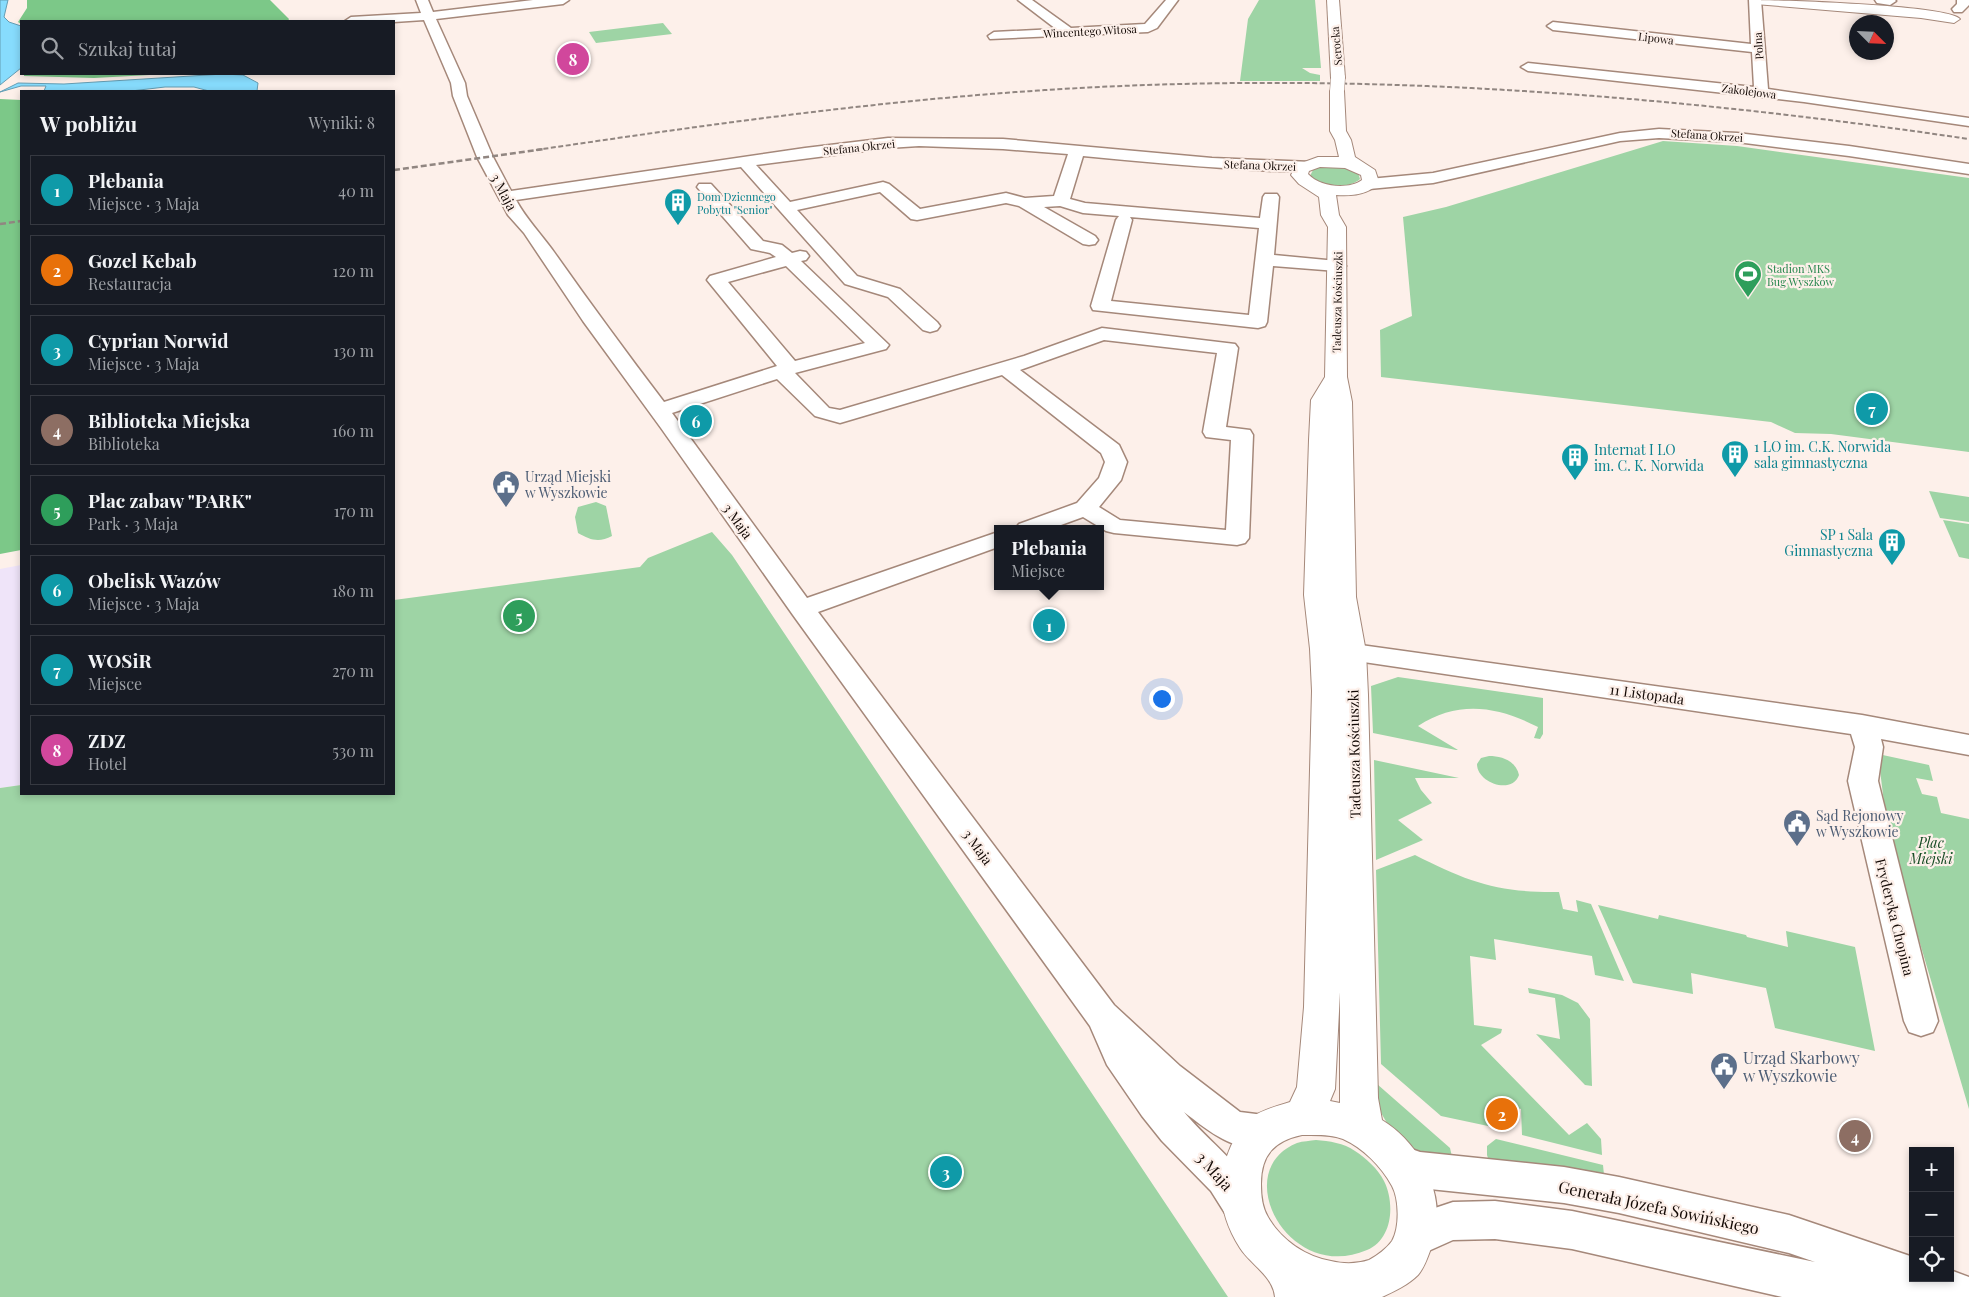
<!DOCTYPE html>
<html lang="pl">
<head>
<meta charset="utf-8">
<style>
	:root { --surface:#171b24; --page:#242831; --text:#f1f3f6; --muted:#9ea1a6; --line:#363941; --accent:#d290a5 }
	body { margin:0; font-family:"Playfair Display",serif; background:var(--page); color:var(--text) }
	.controls { position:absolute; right:15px; bottom:15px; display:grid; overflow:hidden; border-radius:0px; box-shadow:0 2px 8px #0003 }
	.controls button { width:45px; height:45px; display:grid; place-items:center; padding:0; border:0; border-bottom:1px solid var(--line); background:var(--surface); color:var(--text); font:25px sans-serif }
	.compass { position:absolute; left:1849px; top:15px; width:45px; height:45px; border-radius:50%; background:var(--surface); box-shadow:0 2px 8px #0003; rotate:114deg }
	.you { position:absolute; left:1161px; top:698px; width:18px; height:18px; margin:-12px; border:4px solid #fff; border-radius:50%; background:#1a73e8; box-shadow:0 0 0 8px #1a73e833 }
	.badge { display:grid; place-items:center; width:32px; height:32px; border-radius:50%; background:var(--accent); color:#fff; font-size:16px; font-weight:700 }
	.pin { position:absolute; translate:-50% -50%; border:2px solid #fff; box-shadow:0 1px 5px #0006 }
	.popup { position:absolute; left:994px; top:525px; width:110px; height:65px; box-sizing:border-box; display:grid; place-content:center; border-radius:0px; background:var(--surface); filter:drop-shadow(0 1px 4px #0005); font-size:16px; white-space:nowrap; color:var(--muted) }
	.popup b { font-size:19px; color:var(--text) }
	.popup::after { content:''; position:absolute; left:50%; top:100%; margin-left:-10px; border:10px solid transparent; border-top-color:var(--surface) }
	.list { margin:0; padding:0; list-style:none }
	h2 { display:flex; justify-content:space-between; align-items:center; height:65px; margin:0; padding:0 20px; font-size:21px }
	h2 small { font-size:16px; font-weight:400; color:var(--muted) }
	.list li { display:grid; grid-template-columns:32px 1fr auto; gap:15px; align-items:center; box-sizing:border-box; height:70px; margin:0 10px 10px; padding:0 10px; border:1px solid var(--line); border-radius:0px }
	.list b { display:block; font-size:19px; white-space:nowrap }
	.list p { margin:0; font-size:16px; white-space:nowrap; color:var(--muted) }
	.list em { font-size:16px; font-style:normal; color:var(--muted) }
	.icon { flex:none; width:28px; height:28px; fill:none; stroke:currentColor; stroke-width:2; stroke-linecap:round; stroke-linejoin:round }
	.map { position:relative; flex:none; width:1969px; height:1297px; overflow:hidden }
	.search { position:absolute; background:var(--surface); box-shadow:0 2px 8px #0003; left:20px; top:20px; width:375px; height:55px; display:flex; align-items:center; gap:12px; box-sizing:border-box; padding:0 18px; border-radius:0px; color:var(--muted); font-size:19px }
	.panel { position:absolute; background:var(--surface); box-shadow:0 2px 8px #0003; left:20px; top:90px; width:375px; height:705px; border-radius:0px }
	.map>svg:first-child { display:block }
	.commercial { fill:#efe4f9 }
	.green { fill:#9ed4a5 }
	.forest { fill:#7cc888 }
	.water { fill:#87dcfd; stroke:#649db3 }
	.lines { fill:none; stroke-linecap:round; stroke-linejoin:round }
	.minor-casing { stroke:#a5887a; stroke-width:3 }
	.major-casing { stroke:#a5887a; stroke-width:2 }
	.minor { fill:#fff; fill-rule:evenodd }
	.major { fill:#fff; fill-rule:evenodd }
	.rail-far1 { stroke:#918681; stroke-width:2; stroke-dasharray:5 2.5; stroke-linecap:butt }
	.rail { stroke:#918681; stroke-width:2.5; stroke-dasharray:6 3; stroke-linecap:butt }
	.major-bridge-casing { stroke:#a5887a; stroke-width:15; stroke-linecap:butt }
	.major-bridge { stroke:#fff; stroke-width:14 }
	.labels { text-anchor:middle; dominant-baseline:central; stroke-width:4.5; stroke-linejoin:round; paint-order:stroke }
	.far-street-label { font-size:11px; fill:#140a06; stroke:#fdf0ea }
	.far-culture-label { font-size:11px; fill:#0d838f; stroke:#fdf0ea; text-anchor:start }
	.far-leisure-label { font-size:11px; fill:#27864d; stroke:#fdf0ea; text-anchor:start }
	.street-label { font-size:14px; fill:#140a06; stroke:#fdf0ea }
	.culture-label { font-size:14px; fill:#0d838f; stroke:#fdf0ea; text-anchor:start }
	.service-label { font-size:14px; fill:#4e5e75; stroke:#fdf0ea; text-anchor:start }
	.park-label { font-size:14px; font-style:italic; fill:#154b23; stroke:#fdf0ea }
	.near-service-label { font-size:16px; fill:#4e5e75; stroke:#fdf0ea; text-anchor:start }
	.near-street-label { font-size:16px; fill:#140a06; stroke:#fdf0ea }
</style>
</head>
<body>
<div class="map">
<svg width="1969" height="1297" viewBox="0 0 1969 1297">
	<rect width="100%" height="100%" fill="#fdf0ea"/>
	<polygon class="commercial" points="21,565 21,785 0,788 0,569"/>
	<g class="green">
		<polygon points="1259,0 1315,0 1321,68 1302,68 1310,73 1320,75 1320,81 1240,81 1248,19"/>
		<polygon points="663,23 672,34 596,43 589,32"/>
		<polygon points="1663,141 1737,146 1969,178 1969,452 1831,434 1795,433 1771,422 1381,377 1380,330 1412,316 1403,217 1446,207"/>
		<path d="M 1324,166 L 1347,168 L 1358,173 L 1360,179 C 1348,190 1321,187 1310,176 L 1313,170 Z"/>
		<polygon points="1929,491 1969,497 1969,522 1940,518"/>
		<path d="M 596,502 L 606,506 L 612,536 C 599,543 590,540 578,533 L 575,517 L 578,507 Z"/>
		<polygon points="1943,520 1969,524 1969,559 1959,557"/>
		<polygon points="712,532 732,555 1228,1297 0,1297 0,788 21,785 21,794 394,794 394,600 640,567 648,558"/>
		<path d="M 1398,677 L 1543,698 L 1543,734 L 1540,739 L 1534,738 L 1538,727 C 1497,706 1458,700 1418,726 L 1458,750 L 1456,750 L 1373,733 L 1371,686 Z"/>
		<polygon points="1878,754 1929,765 1933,781 1916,778 1922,794 1937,797 1941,813 1969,819 1969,1109 1888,835"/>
		<path d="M 1489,756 C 1502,756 1516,761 1519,775 C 1512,795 1477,783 1477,764 L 1481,758 Z"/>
		<polygon points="1374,760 1459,778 1415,778 1421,790 1432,803 1398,820 1423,840 1376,860"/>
		<path d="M 1415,855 C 1468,882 1499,893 1559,892 L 1563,909 L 1578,912 L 1576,900 L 1591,904 L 1624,981 L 1595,975 L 1592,956 L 1494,939 L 1496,960 L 1470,956 L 1474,1025 L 1502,1029 L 1501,1033 L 1481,1045 L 1569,1135 L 1587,1123 L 1601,1139 L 1602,1155 L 1522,1135 L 1521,1109 L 1489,1101 L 1488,1126 L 1441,1116 L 1381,1064 L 1376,870 Z"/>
		<polygon points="1598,905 1658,919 1659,915 1746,935 1747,937 1788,947 1786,931 1855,947 1875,1051 1775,1028 1766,988 1691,973 1693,994 1633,983"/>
		<polygon points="1528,988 1562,995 1578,1003 1590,1019 1592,1086 1585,1085 1536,1034 1560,1039 1555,998 1529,993"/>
		<path d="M 1377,1084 L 1450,1148 L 1453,1161 C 1439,1158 1424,1157 1412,1150 C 1392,1138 1381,1113 1372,1093 Z"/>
		<polygon points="1496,1139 1603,1165 1604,1175 1490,1165 1487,1155 1487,1146"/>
		<path d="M 1316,1140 C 1329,1141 1344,1143 1355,1151 C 1366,1158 1378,1169 1384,1181 C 1395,1203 1393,1239 1367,1250 C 1289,1284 1228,1171 1297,1143 C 1303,1141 1310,1141 1316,1140 Z"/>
	</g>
	<g class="forest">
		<polygon points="27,0 270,0 289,19 288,21 21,21 21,24 18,22 27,8"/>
		<polygon points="24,74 168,74 94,78 24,76"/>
		<polygon points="0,99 21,100 21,550 0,554"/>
	</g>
	<g class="water">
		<polygon points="0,0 8,0 4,17 9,22 21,26 21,68 0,85"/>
		<polygon points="223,74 243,75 258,83 257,91 209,91 194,87 165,87 131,91 44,91 46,86 21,86 0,92 18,83 64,84"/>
	</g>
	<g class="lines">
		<g class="minor-casing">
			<g id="minor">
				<path d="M 416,0 L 428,0 L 433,12 L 533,0 L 569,0 L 563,4 L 436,19 L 465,83 L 467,96 L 493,157 L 511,191 L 805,148 L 888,138 L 1003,139 L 1212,158 L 1312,162 L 1315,165 L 1312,168 C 1289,174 1264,170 1240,169 C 1187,166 1135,161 1083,156 L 1070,199 L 1085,203 L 1260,218 L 1263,197 L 1265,194 L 1277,194 L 1279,197 L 1274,255 L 1337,261 L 1343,262 L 1346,266 L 1343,270 L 1337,271 L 1273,266 L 1267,322 L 1265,326 L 1258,328 L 1093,310 L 1091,306 L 1116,220 L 1119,216 L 1083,213 L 1060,206 L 1044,207 L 1095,236 L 1098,240 L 1095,244 L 1089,245 L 1083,244 L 1019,206 L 1006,203 L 917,220 L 911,219 L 880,192 L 797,210 L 857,276 L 900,289 L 937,322 L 940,326 L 937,330 L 930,332 L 923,330 L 888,297 L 845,284 L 741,167 L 516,200 C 526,219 542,235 554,252 C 590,303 626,352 664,402 L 777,366 L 707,280 L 710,276 L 776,257 L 770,253 L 751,249 L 697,187 L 699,184 L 711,184 L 763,241 L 782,245 L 792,253 L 800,251 L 806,252 L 809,256 L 806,260 L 801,261 L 889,345 L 886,349 L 795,373 L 829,408 L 840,410 L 1024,356 L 1102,328 L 1235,344 L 1238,348 L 1226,427 L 1250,430 L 1253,435 L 1249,538 L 1245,543 L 1237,545 L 1114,533 L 1106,531 L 1083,517 L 1050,529 L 1015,529 L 1019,524 L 1077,503 L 1099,478 L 1105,462 L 1101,453 L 1002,375 L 840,423 L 815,416 L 777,379 L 672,413 L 807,598 L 998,532 L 998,547 L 818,612 L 1114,1005 L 1180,1066 L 1240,1112 L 1264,1115 L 1277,1120 L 1282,1132 L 1277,1144 C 1241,1158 1211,1133 1184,1112 C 1211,1145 1243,1163 1261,1205 L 1256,1218 L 1242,1224 L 1228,1218 L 1211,1191 L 1162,1141 L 1142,1116 L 1107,1065 L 1090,1026 L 793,615 L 661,428 L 583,321 L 524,233 L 508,215 L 477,157 L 453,96 L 451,83 L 424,20 L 394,22 L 345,21 L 351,17 L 421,13 ZM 919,146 L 1003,149 L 1068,154 L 1054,196 L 1025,198 L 1006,193 L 920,209 L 889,184 L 883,182 L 790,202 L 756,165 L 888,148 ZM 1130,217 L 1259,228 L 1249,315 L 1111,301 L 1132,220 ZM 786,266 L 865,343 L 795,361 L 728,282 ZM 1104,340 L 1217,353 L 1203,432 L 1206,437 L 1231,440 L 1226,530 L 1120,520 L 1099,507 L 1121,480 L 1127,462 L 1119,445 L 1020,370 Z"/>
				<polygon points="1018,0 1032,0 1071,28 1145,24 1166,0 1178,0 1157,28 1148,32 990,39 988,36 994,32 1056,29"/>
				<polygon points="1749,0 1761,0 1768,89 1969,118 1969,126 1804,102 1528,71 1521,67 1528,63 1754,87 1752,52 1553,30 1547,26 1553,22 1751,44"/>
				<polygon points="1875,0 1895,0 1896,1 1890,5 1877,3"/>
				<polygon points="1957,0 1969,0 1969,5 1962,12 1954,12 1952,9 1957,4"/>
				<polygon points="1659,129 1737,133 1849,146 1969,164 1969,174 1849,156 1737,142 1659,138 1620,141 1433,183 1369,189 1363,187 1361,184 1363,181 1369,179 1433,173 1620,133"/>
				<polygon points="1332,641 1862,715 1969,735 1969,755 1881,739 1883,747 1878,781 1938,1021 1933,1032 1921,1036 1909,1032 1904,1021 1848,781 1855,747 1851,734 1323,656 1319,650 1323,644"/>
				<polygon points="1400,1145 1420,1152 1564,1167 1619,1177 1789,1215 1913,1257 1913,1278 1950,1278 1950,1270 1969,1277 1969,1297 1782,1297 1572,1249 1495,1239 1453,1240 1415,1257 1401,1252 1395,1238 1401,1224 1435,1208 1453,1202 1495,1201 1572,1211 1815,1262 1789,1253 1619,1213 1564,1203 1420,1188 1387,1176 1381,1163 1387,1150"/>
			</g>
		</g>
		<g class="major-casing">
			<g id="major">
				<polygon points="1327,0 1339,0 1345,78 1343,81 1333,81 1331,78"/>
				<path d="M 1749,0 C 1776,0 1949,5 1960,19 L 1954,23 L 1921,18 L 1755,4 Z"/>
				<path d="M 1337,87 L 1342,88 L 1344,91 L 1346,131 L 1351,140 L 1355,157 L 1375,170 L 1379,182 C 1370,195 1350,196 1336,195 L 1339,215 L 1346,227 L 1347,377 L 1352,402 L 1356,597 L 1366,652 L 1368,695 L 1378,1098 L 1382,1120 C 1425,1146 1450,1204 1430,1251 C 1427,1259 1424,1268 1418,1275 C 1408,1285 1395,1291 1382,1297 L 1275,1297 C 1273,1276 1251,1265 1240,1248 C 1219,1215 1215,1182 1231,1146 C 1236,1136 1242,1125 1251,1118 C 1261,1110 1277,1106 1290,1102 L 1297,1087 L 1304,1007 L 1312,691 L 1310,649 L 1304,595 L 1309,440 L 1311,400 L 1325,377 L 1328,227 L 1321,215 L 1319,197 L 1299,184 L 1291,175 L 1296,165 L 1318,157 L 1339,157 L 1335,140 L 1330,131 L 1330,91 L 1332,88 ZM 1320,167 L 1345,168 L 1361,175 L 1362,180 C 1348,190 1320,187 1308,174 L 1309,171 ZM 1340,992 L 1340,1103 L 1330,1101 L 1335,1089 ZM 1302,1135 C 1315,1135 1331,1134 1343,1139 C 1363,1148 1381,1166 1392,1186 C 1399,1199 1400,1227 1392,1241 C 1387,1248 1377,1256 1369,1260 C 1357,1264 1343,1264 1331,1261 C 1306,1257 1281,1240 1268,1217 C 1262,1207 1261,1196 1261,1184 C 1261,1155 1274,1141 1302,1135 Z"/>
			</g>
		</g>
		<use href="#minor" class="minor"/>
		<use href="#major" class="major"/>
		<path class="rail-far1" d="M 536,150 C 705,125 875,101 1046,90 C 1355,70 1663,94 1969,139"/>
		<g class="rail">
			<polyline points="394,170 544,149"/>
			<polyline points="0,224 21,221"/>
		</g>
		<g class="major-bridge-casing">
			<polyline id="major-bridge" points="1337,91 1338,78"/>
		</g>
		<use href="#major-bridge" class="major-bridge"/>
	</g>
	<defs>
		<g id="building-pin" transform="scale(1.4375)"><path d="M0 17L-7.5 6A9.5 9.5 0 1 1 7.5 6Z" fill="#0f9aa8" stroke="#fdf0ea"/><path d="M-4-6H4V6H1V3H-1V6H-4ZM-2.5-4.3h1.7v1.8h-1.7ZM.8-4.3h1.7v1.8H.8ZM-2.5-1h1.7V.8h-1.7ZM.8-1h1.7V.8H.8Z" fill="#fff"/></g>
		<g id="stadium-pin" transform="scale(1.4375)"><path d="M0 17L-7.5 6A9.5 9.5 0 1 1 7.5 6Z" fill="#2e9e5b" stroke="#fdf0ea"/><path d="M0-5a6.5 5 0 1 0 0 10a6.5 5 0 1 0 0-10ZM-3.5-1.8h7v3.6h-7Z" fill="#fff"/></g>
		<g id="civic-pin" transform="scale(1.4375)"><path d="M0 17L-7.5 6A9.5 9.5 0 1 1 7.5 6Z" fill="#5c6f8a" stroke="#fdf0ea"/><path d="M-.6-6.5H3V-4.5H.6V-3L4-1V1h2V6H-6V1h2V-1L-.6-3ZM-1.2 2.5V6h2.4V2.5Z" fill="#fff"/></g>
	</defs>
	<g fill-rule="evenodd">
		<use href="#building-pin" x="678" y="202"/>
		<use href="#stadium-pin" x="1748" y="274"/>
		<use href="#building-pin" x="1735" y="454"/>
		<use href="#building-pin" x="1575" y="457"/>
		<use href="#civic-pin" x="506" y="484"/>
		<use href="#building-pin" x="1892" y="542"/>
		<use href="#civic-pin" x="1797" y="823"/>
		<use href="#civic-pin" x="1724" y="1066"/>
	</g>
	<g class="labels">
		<g class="far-street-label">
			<text transform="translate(1090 31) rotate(-3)">Wincentego Witosa</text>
			<text transform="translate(1656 38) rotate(7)">Lipowa</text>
			<text transform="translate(1336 46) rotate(-95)">Serocka</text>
			<text transform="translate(1758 46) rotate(-94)">Polna</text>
			<text transform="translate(1749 91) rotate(7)">Zakolejowa</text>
			<text transform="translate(1707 135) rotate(4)">Stefana Okrzei</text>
			<text transform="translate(859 147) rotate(-6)">Stefana Okrzei</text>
			<text transform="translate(1260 165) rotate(2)">Stefana Okrzei</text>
			<text transform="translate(1337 302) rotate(-89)">Tadeusza Kościuszki</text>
		</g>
		<g class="far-culture-label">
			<text x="697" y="196">Dom Dziennego<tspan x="697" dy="13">Pobytu "Senior"</tspan></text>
		</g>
		<g class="far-leisure-label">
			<text x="1767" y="268">Stadion MKS<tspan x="1767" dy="13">Bug Wyszków</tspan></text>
		</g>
		<g class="street-label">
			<text transform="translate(504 192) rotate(62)">3 Maja</text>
			<text transform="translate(738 521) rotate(54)">3 Maja</text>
			<text transform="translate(1647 694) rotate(8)">11 Listopada</text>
			<text transform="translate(1354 754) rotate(-91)">Tadeusza Kościuszki</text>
			<text transform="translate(978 847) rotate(54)">3 Maja</text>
			<text transform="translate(1895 917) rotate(76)">Fryderyka Chopina</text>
		</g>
		<g class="culture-label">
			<text x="1754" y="446">1 LO im. C.K. Norwida<tspan x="1754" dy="16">sala gimnastyczna</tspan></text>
			<text x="1594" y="449">Internat I LO<tspan x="1594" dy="16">im. C. K. Norwida</tspan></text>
			<text x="1873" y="534" text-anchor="end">SP 1 Sala<tspan x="1873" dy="16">Gimnastyczna</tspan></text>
		</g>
		<g class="service-label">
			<text x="525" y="476">Urząd Miejski<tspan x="525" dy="16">w Wyszkowie</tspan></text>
			<text x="1816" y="815">Sąd Rejonowy<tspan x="1816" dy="16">w Wyszkowie</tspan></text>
		</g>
		<g class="park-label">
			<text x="1931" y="842">Plac<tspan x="1931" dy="16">Miejski</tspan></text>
		</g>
		<g class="near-service-label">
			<text x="1743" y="1057">Urząd Skarbowy<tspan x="1743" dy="18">w Wyszkowie</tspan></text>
		</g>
		<g class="near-street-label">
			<text transform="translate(1215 1171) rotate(48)">3 Maja</text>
			<text transform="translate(1659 1207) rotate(12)">Generała Józefa Sowińskiego</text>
		</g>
	</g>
</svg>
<div class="controls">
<button>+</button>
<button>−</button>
<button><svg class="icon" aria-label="locate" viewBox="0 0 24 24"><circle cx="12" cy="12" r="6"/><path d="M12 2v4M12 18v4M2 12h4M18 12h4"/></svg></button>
</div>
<svg class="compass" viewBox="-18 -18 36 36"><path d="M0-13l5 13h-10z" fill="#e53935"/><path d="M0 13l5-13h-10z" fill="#9ea1a6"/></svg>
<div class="you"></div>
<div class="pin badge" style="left:1049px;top:625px;background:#0f9aa8">1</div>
<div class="popup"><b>Plebania</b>Miejsce</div>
<div class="pin badge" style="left:1502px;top:1114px;background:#e8710a">2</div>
<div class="pin badge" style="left:946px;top:1172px;background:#0f9aa8">3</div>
<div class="pin badge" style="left:1855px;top:1136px;background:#8d6e63">4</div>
<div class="pin badge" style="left:519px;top:616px;background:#2e9e5b">5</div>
<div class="pin badge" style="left:696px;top:421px;background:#0f9aa8">6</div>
<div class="pin badge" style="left:1872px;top:409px;background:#0f9aa8">7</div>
<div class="pin badge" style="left:573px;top:59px;background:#d1479c">8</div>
<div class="search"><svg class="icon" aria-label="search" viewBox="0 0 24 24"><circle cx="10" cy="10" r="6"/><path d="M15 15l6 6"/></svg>Szukaj tutaj</div>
<section class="panel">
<h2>W pobliżu<small>Wyniki: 8</small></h2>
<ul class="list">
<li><span class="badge" style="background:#0f9aa8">1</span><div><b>Plebania</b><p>Miejsce · 3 Maja</p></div><em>40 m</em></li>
<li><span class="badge" style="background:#e8710a">2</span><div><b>Gozel Kebab</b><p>Restauracja</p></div><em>120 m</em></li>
<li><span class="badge" style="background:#0f9aa8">3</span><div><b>Cyprian Norwid</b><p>Miejsce · 3 Maja</p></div><em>130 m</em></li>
<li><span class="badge" style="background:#8d6e63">4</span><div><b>Biblioteka Miejska</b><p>Biblioteka</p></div><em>160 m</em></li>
<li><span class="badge" style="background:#2e9e5b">5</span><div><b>Plac zabaw &quot;PARK&quot;</b><p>Park · 3 Maja</p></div><em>170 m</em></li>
<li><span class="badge" style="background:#0f9aa8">6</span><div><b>Obelisk Wazów</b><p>Miejsce · 3 Maja</p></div><em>180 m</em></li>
<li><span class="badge" style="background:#0f9aa8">7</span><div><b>WOSiR</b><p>Miejsce</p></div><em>270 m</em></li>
<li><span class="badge" style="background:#d1479c">8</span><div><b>ZDZ</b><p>Hotel</p></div><em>530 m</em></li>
</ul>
</section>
</div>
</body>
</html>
